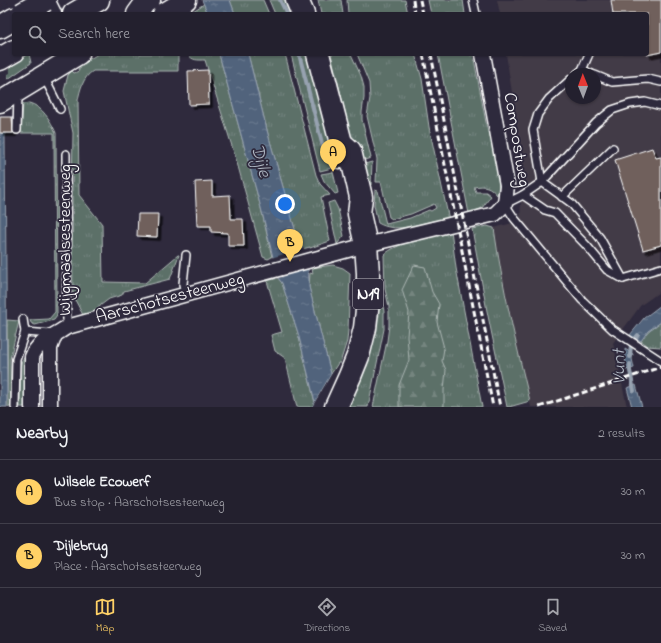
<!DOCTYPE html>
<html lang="en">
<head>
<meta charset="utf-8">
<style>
	:root { --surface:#23202e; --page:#2f2d3a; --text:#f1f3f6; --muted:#a3a3aa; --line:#403e4a; --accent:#ffd166 }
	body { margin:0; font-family:"Indie Flower",sans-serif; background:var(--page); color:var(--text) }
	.compass { position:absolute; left:565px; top:68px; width:36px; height:36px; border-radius:50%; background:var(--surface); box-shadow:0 1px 3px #0004; rotate:359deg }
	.you { position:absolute; left:285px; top:204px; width:14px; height:14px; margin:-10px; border:3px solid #fff; border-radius:50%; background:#1a73e8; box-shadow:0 0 0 6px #1a73e833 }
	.badge { display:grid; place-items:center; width:26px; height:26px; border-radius:50%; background:var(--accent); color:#111; font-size:13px; font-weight:700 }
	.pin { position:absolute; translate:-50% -33px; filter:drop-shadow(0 1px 2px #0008) }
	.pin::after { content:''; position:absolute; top:21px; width:14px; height:12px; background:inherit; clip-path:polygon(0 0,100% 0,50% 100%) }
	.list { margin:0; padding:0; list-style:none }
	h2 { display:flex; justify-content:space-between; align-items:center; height:52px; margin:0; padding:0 16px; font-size:17px }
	h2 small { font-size:13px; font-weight:400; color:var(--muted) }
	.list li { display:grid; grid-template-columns:26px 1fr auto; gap:12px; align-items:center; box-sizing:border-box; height:64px; padding:0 16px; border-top:1px solid var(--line) }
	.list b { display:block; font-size:15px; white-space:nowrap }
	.list p { margin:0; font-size:13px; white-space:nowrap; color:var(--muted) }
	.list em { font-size:13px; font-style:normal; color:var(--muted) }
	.icon { flex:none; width:22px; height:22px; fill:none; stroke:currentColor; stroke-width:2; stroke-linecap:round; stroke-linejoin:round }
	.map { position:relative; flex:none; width:661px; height:407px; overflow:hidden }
	.search { position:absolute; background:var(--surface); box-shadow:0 1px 3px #0004; left:12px; right:12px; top:12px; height:44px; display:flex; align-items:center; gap:10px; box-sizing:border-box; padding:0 14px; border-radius:4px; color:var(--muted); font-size:15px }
	.sheet { height:180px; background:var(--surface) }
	nav { display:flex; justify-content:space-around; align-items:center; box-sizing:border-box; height:56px; border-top:1px solid var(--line); background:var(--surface); font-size:11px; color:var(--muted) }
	nav a { display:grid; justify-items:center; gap:2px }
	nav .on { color:var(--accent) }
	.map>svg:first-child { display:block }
	.built { fill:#423a46; fill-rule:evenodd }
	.grass { fill:url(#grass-tufts); stroke:#adb7b4 }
	.forest { fill:url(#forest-firs); stroke:#adb7b4 }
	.water { fill:url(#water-ripples); stroke:#97a2b0 }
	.pier { fill:#2f2a3d }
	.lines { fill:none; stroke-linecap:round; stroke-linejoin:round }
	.stream { stroke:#97a2b0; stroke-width:4 }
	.building { fill:#6f605c; stroke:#fff; filter:url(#shadow) }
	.lane-casing { stroke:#fff; stroke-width:10 }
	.street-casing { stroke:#fff; stroke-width:17 }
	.secondary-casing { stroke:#fff; stroke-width:23 }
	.primary-casing { stroke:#fff; stroke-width:25 }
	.highway-casing { stroke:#fff; stroke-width:25 }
	.lane { stroke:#2f2a3d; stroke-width:7 }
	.street { stroke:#2f2a3d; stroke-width:14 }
	.secondary { stroke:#2f2a3d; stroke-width:20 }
	.primary { stroke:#2f2a3d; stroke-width:22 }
	.highway { stroke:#2f2a3d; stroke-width:22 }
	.rail { stroke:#fff; stroke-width:3; stroke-dasharray:6 3; stroke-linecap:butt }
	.highway-bridge-casing { stroke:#fff; stroke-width:25; stroke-linecap:butt }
	.highway-bridge { stroke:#2f2a3d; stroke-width:22 }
	.labels { text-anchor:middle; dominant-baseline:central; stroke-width:3.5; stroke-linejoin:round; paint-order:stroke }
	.shield { fill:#2f2a3d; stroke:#c1bfc5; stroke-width:1 }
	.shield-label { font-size:17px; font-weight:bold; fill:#fff }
	.street-label { font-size:18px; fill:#fff; stroke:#2f2a3d }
	.water-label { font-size:19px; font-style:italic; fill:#b1b9c4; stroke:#2f2a3d }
</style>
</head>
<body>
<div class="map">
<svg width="661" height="407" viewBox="0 0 661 407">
	<defs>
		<pattern id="grass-tufts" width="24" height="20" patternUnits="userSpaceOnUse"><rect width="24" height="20" fill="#5b6f68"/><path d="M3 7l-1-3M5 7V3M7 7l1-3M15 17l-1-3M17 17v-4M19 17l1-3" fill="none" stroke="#74857f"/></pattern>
		<pattern id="forest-firs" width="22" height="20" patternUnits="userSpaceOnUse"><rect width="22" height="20" fill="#5b6f68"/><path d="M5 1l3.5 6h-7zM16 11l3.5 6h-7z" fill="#74857f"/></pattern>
		<pattern id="water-ripples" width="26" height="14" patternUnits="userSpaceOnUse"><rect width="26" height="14" fill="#51647c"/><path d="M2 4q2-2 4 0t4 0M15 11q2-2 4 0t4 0" fill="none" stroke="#6b7b90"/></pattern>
		<filter id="shadow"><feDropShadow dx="3.5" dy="3.5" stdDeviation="0" flood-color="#0009"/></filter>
	</defs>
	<rect width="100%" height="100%" fill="#2f2a3d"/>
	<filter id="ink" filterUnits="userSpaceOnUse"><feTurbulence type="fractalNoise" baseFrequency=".025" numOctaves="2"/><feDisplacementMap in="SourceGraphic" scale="8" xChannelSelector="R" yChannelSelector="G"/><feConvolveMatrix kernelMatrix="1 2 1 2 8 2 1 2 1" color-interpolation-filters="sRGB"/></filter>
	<g filter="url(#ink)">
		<path class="built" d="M 497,0 L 661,0 L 661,291 L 641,305 L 613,343 L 627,407 L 531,407 L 509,313 L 498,258 L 494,228 L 520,221 L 523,164 L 506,54 L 647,54 L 647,14 L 500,14 ZM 571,74 L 595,74 L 595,98 L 571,98 Z"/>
		<g class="grass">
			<polygon points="230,0 263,0 269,14 235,14"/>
			<polygon points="269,0 291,0 298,14 275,14"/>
			<polygon points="318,0 341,0 343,14 321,14"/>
			<polygon points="347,0 405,0 408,14 348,14"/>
			<polygon points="428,0 463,0 465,14 431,14"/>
			<polygon points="204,4 208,14 177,14 188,9 193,11"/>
			<polygon points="18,54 29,54 31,63 8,79 7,64"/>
			<path d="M 98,54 L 178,54 L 178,71 L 93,71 C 83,77 80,90 78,100 L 79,195 L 102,224 L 103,282 L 145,283 L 178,255 L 179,255 L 170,279 L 124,291 L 122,295 L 109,299 L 101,305 L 96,311 L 83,315 L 73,296 L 72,191 L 73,133 L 64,91 L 68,75 L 72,71 L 74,73 L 79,71 L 78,69 L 84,65 L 83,63 Z"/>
			<path d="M 188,54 L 219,54 L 261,208 L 272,257 L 268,259 L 263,257 L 236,159 L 205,60 C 198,60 192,61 188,54 Z"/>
			<polygon points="248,54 285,54 316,175 320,184 330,195 321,197 330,241 310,248 310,247 302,249 298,240 268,134"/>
			<polygon points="291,54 309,54 333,154 329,156 332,168 320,171"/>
			<polygon points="331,54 351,54 361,76 364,87 364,98 362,112 362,120 371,158 361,161 354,149"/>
			<path d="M 357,54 L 415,54 L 422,79 L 429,127 L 449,220 L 433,222 L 433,221 C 415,225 395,233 378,223 L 374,205 L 375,190 L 378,191 L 386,224 L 410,218 L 429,210 L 431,211 L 436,208 L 434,204 L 411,214 L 392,219 L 389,217 L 381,182 L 376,182 L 377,159 L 367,116 L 370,98 L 369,83 Z"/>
			<path d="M 438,54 L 473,54 L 488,133 L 492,132 C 496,153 503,175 497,195 C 490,186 485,185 474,187 L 476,192 L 486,192 L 491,196 L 482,208 L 469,214 Z"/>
			<path d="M 29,103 C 42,106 51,121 56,133 L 57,316 L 54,320 L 35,325 L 31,323 L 30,320 L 49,319 L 55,312 L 54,133 L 21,133 L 23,104 Z"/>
			<polygon points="372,162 371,185 366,186 361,165"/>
			<polygon points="333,172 338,193 335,194 324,181 321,174"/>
			<polygon points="334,201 338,209 344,236 337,244 328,203"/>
			<path d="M 487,226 L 494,228 C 502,286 516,344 530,401 L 509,407 L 507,407 L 487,311 L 472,229 Z"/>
			<path d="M 451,230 L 456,268 L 482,407 L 373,407 L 387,341 L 389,326 L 389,307 L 385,289 L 384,255 C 395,243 434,235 451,230 Z"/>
			<polygon points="333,265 343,268 350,273 348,330 347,341 340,363 338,363 331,374 309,287 310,273 313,274 312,268"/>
			<polygon points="278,278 282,283 298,333 315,403 312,407 297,407 285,358 275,351 271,335 282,332 267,281"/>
			<polygon points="378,284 380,284 384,312 384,329 368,407 349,407 357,381"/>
			<polygon points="7,320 19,321 10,359 11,407 8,407"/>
			<path d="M 661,322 L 661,347 L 646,346 L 647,345 L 641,341 C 645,332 652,328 661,322 Z"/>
			<polygon points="26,355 25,407 20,407 21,365 22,360"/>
		</g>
		<polygon class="forest" points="414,265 425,267 432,292 439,304 437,322 444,348 442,361 446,370 444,390 444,407 399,407 399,385 409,360 407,336 409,312 402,290"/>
		<g class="water">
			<polygon points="202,0 230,0 235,14 208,14"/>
			<path d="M 219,54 L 248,54 L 268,134 L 298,240 C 305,255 310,270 309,287 L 331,374 L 312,407 L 315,402 L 298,333 L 282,283 L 278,278 L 261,208 Z"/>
			<polygon points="0,133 5,133 7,407 0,407"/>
			<polygon points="661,305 661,322 648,331 641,341 630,335 644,318"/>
			<polygon points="625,349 633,354 632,359 634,368 626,370"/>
			<polygon points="636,385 642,407 632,407 627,388"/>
		</g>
		<g class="pier">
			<polygon points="7,2 10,73 0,78 0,7"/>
			<polygon points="304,248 310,268 276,279 271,258"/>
			<polygon points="333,372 345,407 312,407"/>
		</g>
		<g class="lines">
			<g class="stream">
				<polyline points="280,0 287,14"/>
				<polyline points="299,54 324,151"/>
				<polyline points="630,357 631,344 638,335"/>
				<polyline points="630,364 630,371 634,391"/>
			</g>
		</g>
		<g class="building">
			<polygon points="611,0 661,0 661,52 647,55 647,14 613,14"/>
			<polygon points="208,70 209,104 189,105 188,71"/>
			<polygon points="0,117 12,117 13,133 0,133"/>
			<polygon points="652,148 656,158 661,157 661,245 643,250 615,160"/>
			<polygon points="212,181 212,196 230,195 231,219 243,219 244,246 228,246 228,233 211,232 211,226 197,226 195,182"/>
			<polygon points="138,214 158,214 157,237 137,236"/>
		</g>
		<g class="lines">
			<g class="lane-casing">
				<g id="lane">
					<polyline points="473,0 476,14"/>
					<polyline points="582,70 589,54"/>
					<polyline points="577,74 582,70 592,74"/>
					<polyline points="595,75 612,82 648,79 661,82"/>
					<polyline points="44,77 60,109"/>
					<polyline points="571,79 549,99 538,114 533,130 542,182 571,203 600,238 623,279"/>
					<polyline points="17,130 18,94"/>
					<polyline points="66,154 67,327"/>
					<polyline points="523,195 542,182 596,123 612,110 630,104 645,102 661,106"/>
					<polyline points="562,197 613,148"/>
					<polyline points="661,268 623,279 607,270 587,246 555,213 545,210 523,195 505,204 514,218 582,300 612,329 661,361"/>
					<polyline points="185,295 183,284 186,255"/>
					<polyline points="23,319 25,332"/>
					<polyline points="15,407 16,359 25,332 51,334"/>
				</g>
			</g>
			<g class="street-casing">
				<g id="street">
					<path d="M 32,407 L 32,357 C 37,342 54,336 67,327 L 366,245 L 495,214 L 505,204 L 507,185 L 483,54"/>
					<polyline points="50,407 50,348 55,335"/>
				</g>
			</g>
			<g class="secondary-casing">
				<g id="secondary">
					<polyline points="44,0 51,14"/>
					<polyline points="137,14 145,3 150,0"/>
					<polyline points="163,14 186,0"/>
					<polyline points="0,102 79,54"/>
				</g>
			</g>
			<g class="primary-casing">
				<g id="primary">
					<polyline points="297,0 303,14"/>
					<polyline points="318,54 341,143 338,153 339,157"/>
					<polyline points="336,407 350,376 358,356 365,328 368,301 368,273 366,245 359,214 361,197 350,151 341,143"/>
				</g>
			</g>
			<g class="highway-casing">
				<g id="highway">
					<polyline points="74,14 98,0"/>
					<polyline points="0,27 14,19"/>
					<polyline points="0,59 14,51"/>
				</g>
			</g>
			<use href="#lane" class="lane"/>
			<use href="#street" class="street"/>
			<use href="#secondary" class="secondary"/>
			<use href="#primary" class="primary"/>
			<use href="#highway" class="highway"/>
			<g class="rail">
				<polyline points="413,0 415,14"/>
				<polyline points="420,0 423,14"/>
				<polyline points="423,54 493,407"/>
				<polyline points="431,54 500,407"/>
				<polyline points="539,407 661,367"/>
			</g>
			<g class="highway-bridge-casing">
				<polyline id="highway-bridge" points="22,14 45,0"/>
			</g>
			<use href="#highway-bridge" class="highway-bridge"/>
		</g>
	</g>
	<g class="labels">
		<rect class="shield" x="353" y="279" width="30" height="30" rx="3"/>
		<g class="shield-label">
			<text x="368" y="294">N19</text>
		</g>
		<g class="street-label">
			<text transform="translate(516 140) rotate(81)">Compostweg</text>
			<text transform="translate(66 240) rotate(-90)">Wijgmaalsesteenweg</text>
			<text transform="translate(170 299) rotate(-15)">Aarschotsesteenweg</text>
		</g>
		<g class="water-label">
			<text transform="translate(260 161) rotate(75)">Dijle</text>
			<text transform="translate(620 367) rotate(-91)">Vunt</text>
		</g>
	</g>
</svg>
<svg class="compass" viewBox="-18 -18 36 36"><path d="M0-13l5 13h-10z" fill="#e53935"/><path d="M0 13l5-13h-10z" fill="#a3a3aa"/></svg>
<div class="you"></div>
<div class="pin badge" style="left:333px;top:172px">A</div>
<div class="pin badge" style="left:290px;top:262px">B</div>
<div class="search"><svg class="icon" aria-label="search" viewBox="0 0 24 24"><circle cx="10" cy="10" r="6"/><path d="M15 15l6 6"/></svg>Search here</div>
</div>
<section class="sheet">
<h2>Nearby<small>2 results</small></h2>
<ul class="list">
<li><span class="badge">A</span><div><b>Wilsele Ecowerf</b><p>Bus stop · Aarschotsesteenweg</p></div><em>30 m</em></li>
<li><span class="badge">B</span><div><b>Dijlebrug</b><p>Place · Aarschotsesteenweg</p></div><em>30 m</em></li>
</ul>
</section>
<nav>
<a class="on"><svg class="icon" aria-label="map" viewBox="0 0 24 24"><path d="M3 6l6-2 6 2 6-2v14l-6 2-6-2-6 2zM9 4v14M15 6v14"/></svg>Map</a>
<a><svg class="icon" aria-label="directions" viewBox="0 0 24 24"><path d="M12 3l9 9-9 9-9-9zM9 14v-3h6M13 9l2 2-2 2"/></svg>Directions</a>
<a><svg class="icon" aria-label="saved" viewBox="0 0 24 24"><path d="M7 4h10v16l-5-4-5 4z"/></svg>Saved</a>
</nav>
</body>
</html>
